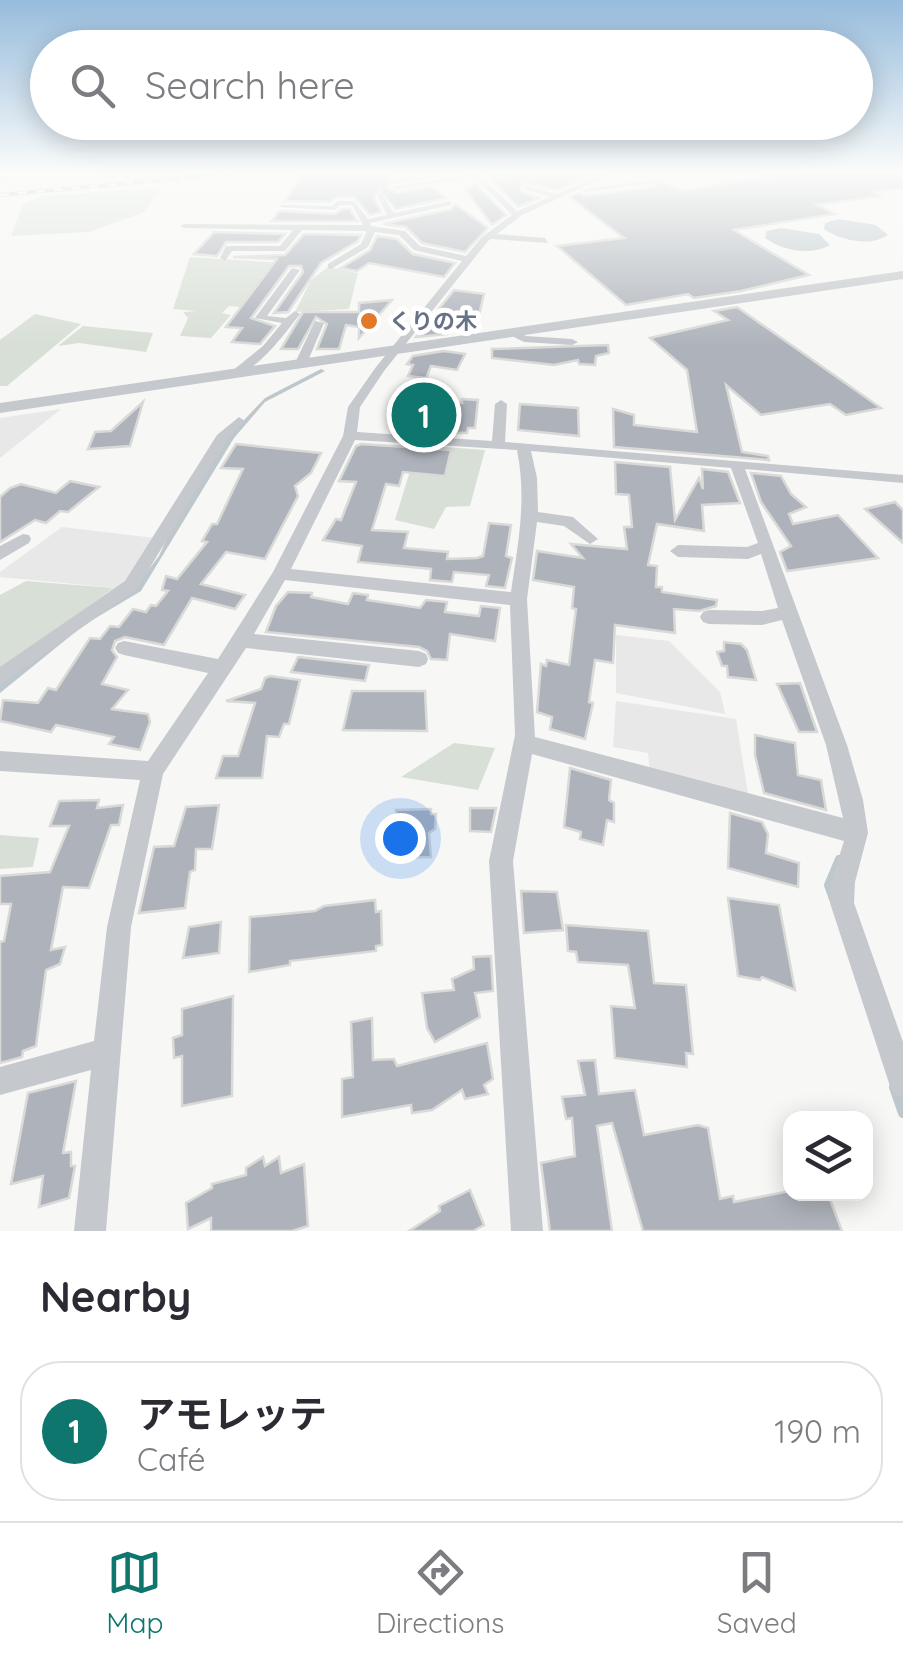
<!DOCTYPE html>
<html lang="en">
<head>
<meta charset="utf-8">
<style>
	:root { --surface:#fff; --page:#f7f7f7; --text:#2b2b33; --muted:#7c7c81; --line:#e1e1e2; --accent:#0f766e }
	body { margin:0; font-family:Quicksand,"Noto Sans JP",sans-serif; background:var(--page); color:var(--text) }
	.controls { position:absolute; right:30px; bottom:30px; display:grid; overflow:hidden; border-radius:20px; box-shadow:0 5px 25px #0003 }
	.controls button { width:90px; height:90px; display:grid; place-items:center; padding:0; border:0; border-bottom:2px solid var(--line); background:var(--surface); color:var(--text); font:50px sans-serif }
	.you { position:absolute; left:400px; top:838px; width:35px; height:35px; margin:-25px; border:8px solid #fff; border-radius:50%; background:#1a73e8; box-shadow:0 0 0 15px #1a73e833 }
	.badge { display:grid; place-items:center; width:65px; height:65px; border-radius:50%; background:var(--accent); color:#fff; font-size:32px; font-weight:700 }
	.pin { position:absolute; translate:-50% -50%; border:5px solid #fff; box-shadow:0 2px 10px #0006 }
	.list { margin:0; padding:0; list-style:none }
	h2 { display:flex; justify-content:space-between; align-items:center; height:130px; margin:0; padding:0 40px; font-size:42px }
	h2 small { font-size:32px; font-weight:400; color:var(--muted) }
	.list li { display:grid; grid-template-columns:65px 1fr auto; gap:30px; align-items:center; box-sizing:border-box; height:140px; margin:0 20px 20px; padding:0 20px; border:2px solid var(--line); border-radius:40px }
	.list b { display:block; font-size:38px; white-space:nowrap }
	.list p { margin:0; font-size:32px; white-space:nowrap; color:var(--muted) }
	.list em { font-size:32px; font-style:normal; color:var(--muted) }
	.icon { flex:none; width:55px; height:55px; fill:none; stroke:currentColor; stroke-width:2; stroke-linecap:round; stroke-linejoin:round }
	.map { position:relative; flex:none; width:903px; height:1231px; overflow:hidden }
	.search { position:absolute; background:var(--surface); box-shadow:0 5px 25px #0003; left:30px; right:30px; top:30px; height:110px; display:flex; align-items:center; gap:25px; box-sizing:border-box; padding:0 35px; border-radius:55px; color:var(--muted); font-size:38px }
	.sheet { height:290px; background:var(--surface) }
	nav { display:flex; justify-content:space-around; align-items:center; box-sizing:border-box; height:140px; border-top:2px solid var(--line); background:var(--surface); font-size:28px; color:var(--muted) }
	nav a { display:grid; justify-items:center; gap:5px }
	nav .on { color:var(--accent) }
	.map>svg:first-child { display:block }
	.built { fill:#e8e8e8 }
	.green { fill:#d8dfd6 }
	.water { fill:#bec7cc }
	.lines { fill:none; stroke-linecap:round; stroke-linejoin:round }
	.stream-far2 { stroke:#bec7cc; stroke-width:2.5 }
	.stream-far1 { stroke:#bec7cc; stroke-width:8 }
	.stream { stroke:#bec7cc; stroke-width:10 }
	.building { fill:#aeb3bb; stroke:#d9d9d7; stroke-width:2.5 }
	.minor { fill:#c5c8cc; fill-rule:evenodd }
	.tertiary { fill:#c5c8cc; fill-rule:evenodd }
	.rail-casing { stroke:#a8abb2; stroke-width:4 }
	.rail { stroke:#fff; stroke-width:2.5; stroke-dasharray:9; stroke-linecap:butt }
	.poi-dot { fill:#e2792a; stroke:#fff; stroke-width:4 }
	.labels { text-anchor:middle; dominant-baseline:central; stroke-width:10; stroke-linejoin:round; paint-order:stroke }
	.far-poi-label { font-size:22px; font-weight:bold; fill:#677286; stroke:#fff; text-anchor:start }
</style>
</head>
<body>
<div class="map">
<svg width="903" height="1231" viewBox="0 0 903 1231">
	<rect width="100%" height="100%" fill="#f7f8f5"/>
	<g class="built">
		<polygon points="61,409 0,458 0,418"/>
		<polygon points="62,527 155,538 126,585 116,588 0,577 0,572"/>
		<polygon points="616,635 669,641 720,692 725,714 616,693"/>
		<polygon points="616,701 736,719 749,800 650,774 648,753 613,747"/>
	</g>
	<g class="green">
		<polygon points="160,188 144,212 89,232 11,236 23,205 42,196"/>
		<polygon points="190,257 283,263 246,308 229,306 222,313 231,315 211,338 180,336 188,318 183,312 196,311 173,309"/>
		<polygon points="328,267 358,273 349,309 295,312 311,280"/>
		<polygon points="35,314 81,324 7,386 0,386 0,340"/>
		<polygon points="83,326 153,333 146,352 79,343 58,346"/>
		<polygon points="418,445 485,450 470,506 446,507 434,529 395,520"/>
		<polygon points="26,581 114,588 0,669 0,595"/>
		<polygon points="454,743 495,748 478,790 401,777"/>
		<polygon points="0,835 39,838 33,867 0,869"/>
	</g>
	<g class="water">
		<path d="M 838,219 L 876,225 L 888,235 C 870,247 842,241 824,229 L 825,223 Z"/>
		<path d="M 781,228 L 819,234 L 830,245 C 811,256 783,251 765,238 L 767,231 Z"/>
		<polygon points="321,369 325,371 265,402 234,438 141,591 84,625 0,693 0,684 80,623 136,586 159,556 172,527 228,437 265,398"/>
	</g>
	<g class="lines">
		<g class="stream-far2">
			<polyline points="492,174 513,177"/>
			<polyline points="0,181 10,174"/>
		</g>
		<polyline class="stream-far1" points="833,899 828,885 839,859"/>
		<polyline class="stream" points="894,1087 903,1113"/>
	</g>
	<g class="building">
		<polygon points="303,174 387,174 394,181 417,177 419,179 391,183 388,188 397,193 431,187 446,198 396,209 379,190 374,197 381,212 370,215 354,197 337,197 330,202 285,201"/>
		<polygon points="505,174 595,174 557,190 522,182 521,191 539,198 518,207 489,178 505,179"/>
		<polygon points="779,174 903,174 903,188 873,192 880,196 817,205 835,214 734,230 809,275 741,291 694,298 688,294 626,305 557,246 624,238 570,197 579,193 585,196 654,187 660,181 682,191"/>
		<polygon points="476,184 506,215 492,225 465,189"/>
		<polygon points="455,204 488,228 465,252 422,243 406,227 383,224 452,209"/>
		<polygon points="342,209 350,209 357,221 272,221 279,211 335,214"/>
		<polygon points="214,232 285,234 278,242 226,242 217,256 194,254"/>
		<polygon points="304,234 361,235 358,241 321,263 288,312 274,313 303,272 301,266 289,266 251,318 275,326 260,344 232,342 242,328 226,327 277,259 233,257 285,255"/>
		<polygon points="377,236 397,239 413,254 455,263 444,277 369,263 357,271 341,268 370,250"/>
		<polygon points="454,290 484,294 479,315 469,314 447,334 416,337"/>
		<polygon points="392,300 359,338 359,327 346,325 339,349 317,349 327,324 316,317 298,349 281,349 303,312 359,312 359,303"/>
		<polygon points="737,307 881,408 846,415 830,404 761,415 726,385 742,452 768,456 769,460 614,447 613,409 634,415 634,425 697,432 687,370 650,338 728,320 714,311"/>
		<polygon points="608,345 609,353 596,356 595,365 579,364 578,360 554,365 492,358 492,349"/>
		<polygon points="444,351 465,354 457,370 431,366 426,378 408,376 413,365 407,364 413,356"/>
		<polygon points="462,399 478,400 475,428 468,428 467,433 398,431 402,418 416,414 423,400 462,403"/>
		<polygon points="143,402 130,446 88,449 95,432 111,431"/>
		<polygon points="520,404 578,408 579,436 518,430"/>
		<polygon points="236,444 321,453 311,473 295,486 298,496 265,559 226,552 201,584 245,595 235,609 192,598 164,645 125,637 115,641 112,650 117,657 102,684 128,690 112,709 148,714 150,722 140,750 109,744 114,737 56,725 51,732 0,721 3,700 38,703 48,688 56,690 90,638 100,639 110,626 119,627 133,609 146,612 151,605 156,606 168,591 162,590 166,576 177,579 207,542 202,541 212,524 217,524 243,469 221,468"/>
		<polygon points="361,444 451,450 445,476 403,472 399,486 386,484 372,530 408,532 404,548 448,552 447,559 477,558 483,556 489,523 511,525 506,556 512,558 505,588 486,586 489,575 454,572 452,582 430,580 431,569 358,562 362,546 323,540 336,519 341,520 356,482 339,481 356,446"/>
		<polygon points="615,462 670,467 675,520 699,478 703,489 702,469 728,472 740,503 702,505 704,531 657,524 648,565 657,566 656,587 662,587 662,592 717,600 716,606 699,611 674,609 675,633 615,625 613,663 595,660 589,702 593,703 585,739 550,729 552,717 537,712 541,664 546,666 547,660 569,665 576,609 572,608 574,587 533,580 537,551 583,558 571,544 627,549 624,527 632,527 629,495 616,494"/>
		<polygon points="751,473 781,476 791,494 806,507 789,514 793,524 838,515 878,558 787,571 780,552 791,546 761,502"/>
		<polygon points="70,481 99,487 68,512 60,511 46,523 35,520 0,542 0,497 10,488 21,484 56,493"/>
		<polygon points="895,502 903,510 903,543 865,509"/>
		<polygon points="288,592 312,593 311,597 348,604 353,593 368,595 367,600 420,608 426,600 447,602 445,612 479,616 481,606 500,608 495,641 450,634 447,660 431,659 427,651 419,647 266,632 276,606"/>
		<polygon points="724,642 741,644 747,650 756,680 728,677 727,666 722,666 717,652 724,651"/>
		<polygon points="298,657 369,665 365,681 291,672"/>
		<polygon points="270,676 300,680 289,724 284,724 279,737 267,736 262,778 216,778 223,756 238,756 255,703 226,701 261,689 265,678"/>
		<polygon points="800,683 817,732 799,732 777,684"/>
		<polygon points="352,691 425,691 427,731 343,730"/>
		<polygon points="755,735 795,743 798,775 821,780 826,810 764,793 755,755"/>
		<polygon points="570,768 611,780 609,800 614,803 614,822 607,820 603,845 580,839 581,832 564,827"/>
		<polygon points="99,800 97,808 123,805 119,825 111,825 89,888 63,887 51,950 65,947 60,964 46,970 36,1046 23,1051 22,1057 0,1063 0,942 4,941 11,904 0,904 0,876 50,872 69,826 50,826 59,801"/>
		<polygon points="219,805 212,849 196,849 195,870 190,872 185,908 139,913 154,847 174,846 186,807"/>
		<polygon points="470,808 496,808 491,832 470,831"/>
		<polygon points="431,809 431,814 436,814 435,829 429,833 431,857 399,858 396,810"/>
		<polygon points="730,813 762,822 768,834 766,853 799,863 798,887 728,868"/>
		<polygon points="521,891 557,892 563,930 524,933"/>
		<polygon points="728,898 779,905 795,990 762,977 760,980 738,976"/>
		<polygon points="375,900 376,912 381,911 382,945 376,946 376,951 290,961 290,965 249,972 250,917 315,911 324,906"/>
		<polygon points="221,922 219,953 183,958 189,927"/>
		<polygon points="566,925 648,931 654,983 686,985 693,1054 686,1053 687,1067 615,1058 611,1006 635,1008 628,965 578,962 576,952 568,951"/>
		<polygon points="491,956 493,991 475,993 480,1017 435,1042 427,1028 422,993 454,990 452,979 474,969 473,957"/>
		<polygon points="233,996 232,1096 182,1106 182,1056 174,1058 173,1038 182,1035 182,1009"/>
		<polygon points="372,1018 373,1060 394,1059 397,1066 487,1043 493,1079 484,1085 488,1094 465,1099 462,1090 432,1110 412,1113 411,1105 342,1117 342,1079 353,1077 351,1022"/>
		<polygon points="595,1060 599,1094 635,1090 644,1135 698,1125 708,1128 720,1199 733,1196 734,1202 790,1191 828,1194 842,1231 643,1231 612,1123 597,1126 612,1231 550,1231 541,1163 575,1156 572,1118 566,1119 562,1097 585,1095 578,1061"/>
		<polygon points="76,1081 63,1153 71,1152 71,1166 75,1166 69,1198 39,1207 43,1176 11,1184 28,1093"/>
		<polygon points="263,1157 265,1166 279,1157 281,1173 304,1164 308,1226 292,1231 211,1231 211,1218 188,1229 186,1203 212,1188 212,1184 246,1175 246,1168"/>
		<polygon points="470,1190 484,1225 473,1231 409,1231 440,1211 439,1206"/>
	</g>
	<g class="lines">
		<g class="minor">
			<path d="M 479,174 L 517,211 L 550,197 L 524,189 L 524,185 L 557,194 L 603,174 L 612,174 L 522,215 L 497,234 L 545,238 L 548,243 L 491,239 L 488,241 L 384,371 L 360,407 L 357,432 L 492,441 L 495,404 L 501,400 L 507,404 L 505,442 L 903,475 L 903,483 L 745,469 L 847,745 L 863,800 L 868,833 L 855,882 L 854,903 L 903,1042 L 903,1097 L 893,1093 L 889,1083 L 830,903 L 831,882 L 844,841 L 532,754 L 513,861 L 543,1231 L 511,1231 L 489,861 L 515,735 L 510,605 L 285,580 L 254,634 L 419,651 L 426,654 L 428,659 L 426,664 L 419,667 L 246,648 L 163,774 L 131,927 L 106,1231 L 74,1231 L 91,1070 L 0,1095 L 0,1067 L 94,1041 L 107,927 L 140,780 L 0,771 L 0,751 L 148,761 L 208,673 L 124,655 L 118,653 L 115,648 L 118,643 L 124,641 L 218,659 L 273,572 L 343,436 L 348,407 L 376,367 L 462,261 L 414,250 L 399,235 L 375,232 L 368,247 L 331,269 L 328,268 L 328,264 L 361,244 L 367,231 L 302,230 L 285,251 L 232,251 L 225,261 L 220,258 L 226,246 L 280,246 L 293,230 L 184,228 L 180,226 L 184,224 L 363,225 L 352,205 L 340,205 L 335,210 L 279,207 L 283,205 L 332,206 L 337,201 L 354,201 L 368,219 L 387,215 L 377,195 L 381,193 L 394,213 L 451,201 L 451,205 L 370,223 L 371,226 L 405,231 L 420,246 L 466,256 L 482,237 L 512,215 L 474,177 L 396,189 L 392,187 ZM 355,440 L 517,450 C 527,499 518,544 511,592 L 291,569 ZM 531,451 L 731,468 L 758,543 L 747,547 L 678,545 L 670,551 L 678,557 L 748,559 L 761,554 L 778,608 L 762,611 L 709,610 L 703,612 L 700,617 L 703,622 L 709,624 L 762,625 L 782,620 L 826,745 L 843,818 L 535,737 L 527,599 L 537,522 L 564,526 L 590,544 L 598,539 L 573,517 L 538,512 L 537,478 Z"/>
			<polygon points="657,179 654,183 585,192 581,190"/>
			<path d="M 292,268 L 300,270 L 267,316 L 286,318 L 295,311 L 300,314 C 286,332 255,375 232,375 L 232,371 L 263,346 L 282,323 L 255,318 Z"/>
			<polygon points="315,321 324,323 307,363 297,365 295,363"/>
			<polygon points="512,329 526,336 572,339 578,342 572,345 524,342 508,334 507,332"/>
			<polygon points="239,417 245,421 227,440 137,589 0,685 0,667 125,581 217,435"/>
			<polygon points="23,534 29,535 31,539 29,543 0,560 0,546"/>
		</g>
		<polygon class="tertiary" points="903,271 903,279 0,413 0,403"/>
		<g class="rail-casing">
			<polyline id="rail" points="0,195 226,174"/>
		</g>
		<use href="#rail" class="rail"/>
	</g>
	<linearGradient id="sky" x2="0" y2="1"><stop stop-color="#97bcdd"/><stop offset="0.5" stop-color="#fbfcfa"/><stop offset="1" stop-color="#fbfcfa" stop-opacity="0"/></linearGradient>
	<rect width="903" height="346" fill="url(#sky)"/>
	<circle class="poi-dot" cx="369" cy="321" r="10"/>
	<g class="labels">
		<g class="far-poi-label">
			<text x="389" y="321">くりの木</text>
		</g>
	</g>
</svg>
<div class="controls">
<button><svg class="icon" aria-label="layers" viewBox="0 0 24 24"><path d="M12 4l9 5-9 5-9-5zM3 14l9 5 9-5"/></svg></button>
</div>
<div class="you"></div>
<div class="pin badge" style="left:424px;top:415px">1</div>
<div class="search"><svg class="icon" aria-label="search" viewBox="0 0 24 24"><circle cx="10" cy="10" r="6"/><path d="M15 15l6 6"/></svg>Search here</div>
</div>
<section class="sheet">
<h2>Nearby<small></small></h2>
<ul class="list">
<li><span class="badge">1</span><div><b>アモレッテ</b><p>Café</p></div><em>190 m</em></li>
</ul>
</section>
<nav>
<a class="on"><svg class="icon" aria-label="map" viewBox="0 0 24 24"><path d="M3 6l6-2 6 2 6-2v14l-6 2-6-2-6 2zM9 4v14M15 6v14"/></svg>Map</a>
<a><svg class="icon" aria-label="directions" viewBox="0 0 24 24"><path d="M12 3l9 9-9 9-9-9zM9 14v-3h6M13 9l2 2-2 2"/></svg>Directions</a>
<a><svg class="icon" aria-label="saved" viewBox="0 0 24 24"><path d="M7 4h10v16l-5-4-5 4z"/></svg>Saved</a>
</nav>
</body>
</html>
